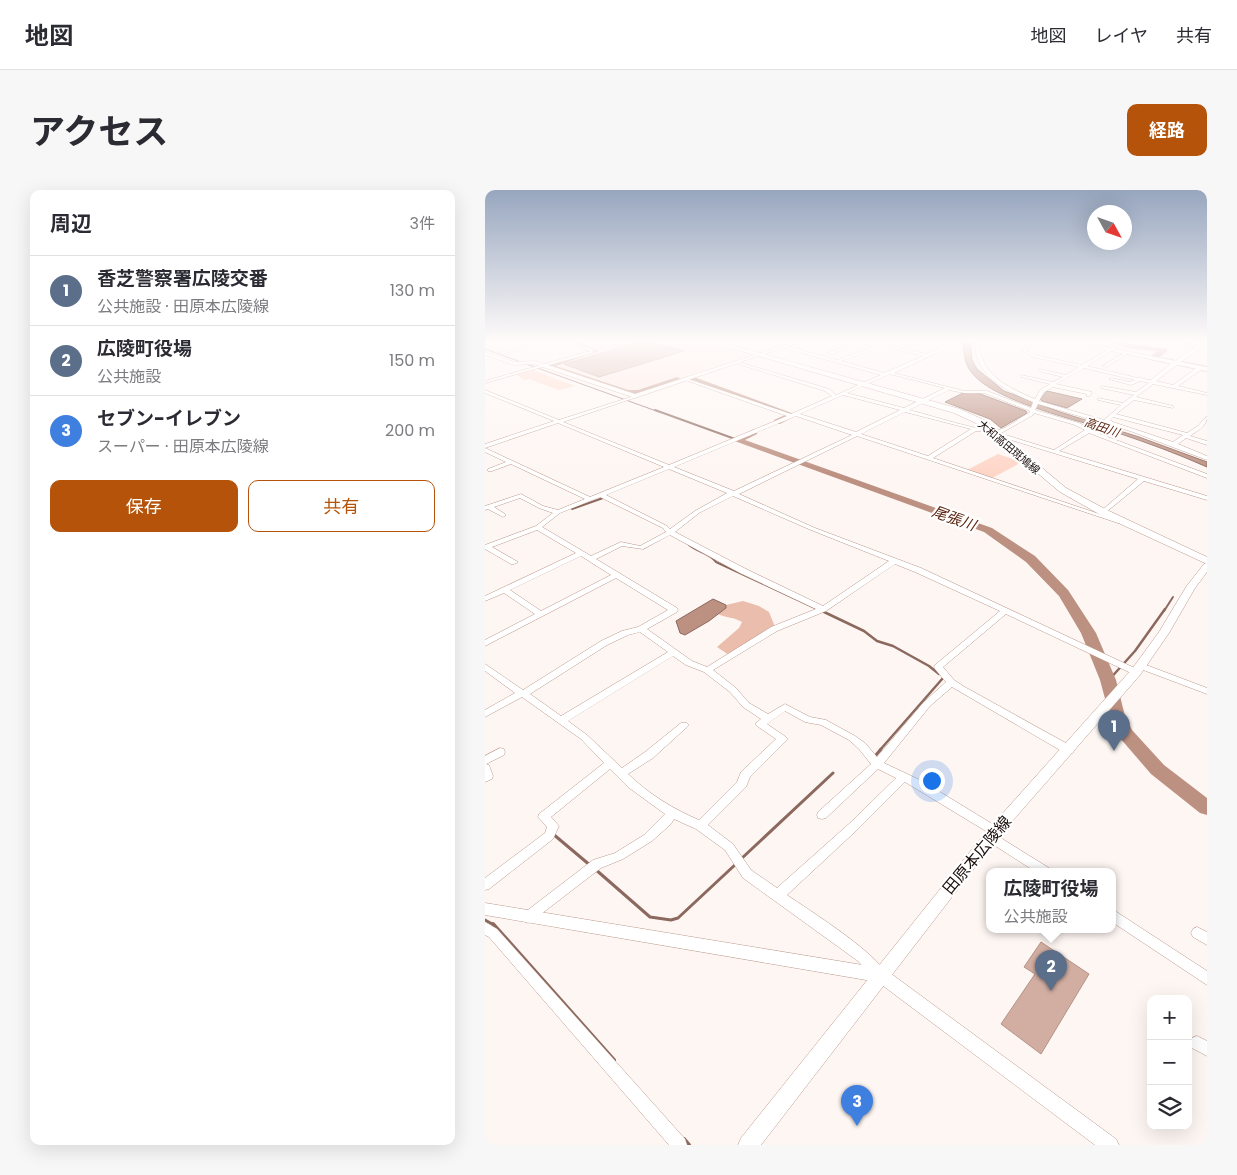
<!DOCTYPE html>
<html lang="ja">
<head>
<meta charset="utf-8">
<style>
	:root { --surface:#fff; --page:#f7f7f7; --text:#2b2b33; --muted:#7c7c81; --line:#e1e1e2; --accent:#b45309 }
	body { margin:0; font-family:Poppins,"Noto Sans JP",sans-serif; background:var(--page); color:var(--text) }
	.controls { position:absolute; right:15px; bottom:15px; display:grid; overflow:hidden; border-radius:10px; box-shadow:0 5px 20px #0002 }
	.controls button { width:45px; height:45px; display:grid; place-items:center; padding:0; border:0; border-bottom:1px solid var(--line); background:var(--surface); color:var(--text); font:25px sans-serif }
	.compass { position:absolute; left:602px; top:15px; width:45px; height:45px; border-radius:50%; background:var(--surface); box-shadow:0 5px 20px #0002; rotate:130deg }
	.you { position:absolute; left:446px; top:590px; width:18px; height:18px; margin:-12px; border:4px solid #fff; border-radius:50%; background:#1a73e8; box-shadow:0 0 0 8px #1a73e833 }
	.badge { display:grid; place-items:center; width:32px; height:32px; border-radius:50%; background:var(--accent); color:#fff; font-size:16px; font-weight:700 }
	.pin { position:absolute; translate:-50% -41px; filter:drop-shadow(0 1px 2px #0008) }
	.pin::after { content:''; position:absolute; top:26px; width:18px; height:15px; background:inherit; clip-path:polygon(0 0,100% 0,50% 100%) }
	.popup { position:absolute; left:501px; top:678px; width:130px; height:65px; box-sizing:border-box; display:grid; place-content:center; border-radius:10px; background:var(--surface); filter:drop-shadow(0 1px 4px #0005); font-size:16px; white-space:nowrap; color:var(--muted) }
	.popup b { font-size:19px; color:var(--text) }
	.popup::after { content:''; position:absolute; left:50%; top:100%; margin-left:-10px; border:10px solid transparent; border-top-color:var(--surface) }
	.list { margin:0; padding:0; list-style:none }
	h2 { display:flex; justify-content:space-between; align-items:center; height:65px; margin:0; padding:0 20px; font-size:21px }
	h2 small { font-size:16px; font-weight:400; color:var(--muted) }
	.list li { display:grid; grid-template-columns:32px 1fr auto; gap:15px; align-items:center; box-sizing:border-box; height:70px; padding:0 20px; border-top:1px solid var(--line) }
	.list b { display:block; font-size:19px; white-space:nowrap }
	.list p { margin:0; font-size:16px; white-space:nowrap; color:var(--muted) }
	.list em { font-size:16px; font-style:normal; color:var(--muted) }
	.actions { display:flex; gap:10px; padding:15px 20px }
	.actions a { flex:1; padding:11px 0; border:1px solid var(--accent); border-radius:10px; text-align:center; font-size:18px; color:var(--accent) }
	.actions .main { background:var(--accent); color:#fff }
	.icon { flex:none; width:28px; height:28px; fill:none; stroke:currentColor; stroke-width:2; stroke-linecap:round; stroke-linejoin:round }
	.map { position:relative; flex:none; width:722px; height:955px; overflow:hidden; border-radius:10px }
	header { display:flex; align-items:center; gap:30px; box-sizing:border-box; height:70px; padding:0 25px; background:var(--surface); border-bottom:1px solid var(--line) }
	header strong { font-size:24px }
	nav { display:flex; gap:28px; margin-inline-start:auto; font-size:18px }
	.intro { display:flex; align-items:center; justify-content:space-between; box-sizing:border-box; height:120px; padding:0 30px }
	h1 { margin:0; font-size:35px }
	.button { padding:12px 22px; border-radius:10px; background:var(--accent); color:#fff; font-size:18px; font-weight:700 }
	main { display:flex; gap:30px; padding:0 30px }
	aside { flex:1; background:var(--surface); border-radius:10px; box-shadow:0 5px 20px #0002 }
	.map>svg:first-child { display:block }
	.built { fill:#fbe8e2 }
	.green { fill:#fed6c8 }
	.forest { fill:#ebbdad }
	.water { fill:#bd9182; stroke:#8c695e }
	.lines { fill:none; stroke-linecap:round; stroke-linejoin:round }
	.stream-far4 { stroke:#8c695e; stroke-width:1 }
	.stream-far3 { stroke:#8c695e; stroke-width:2 }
	.stream-far2 { stroke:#8c695e; stroke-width:2.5 }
	.stream-far1 { stroke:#8c695e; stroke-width:3 }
	.stream { stroke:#8c695e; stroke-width:4 }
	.river { fill:#bd9182; fill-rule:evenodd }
	.building { fill:#d2aea2; stroke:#b59286 }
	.minor-casing { stroke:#bb988c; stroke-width:1 }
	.tertiary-casing { stroke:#bb988c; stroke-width:1 }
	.secondary-casing { stroke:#bb988c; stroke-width:1 }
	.primary-casing { stroke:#bb988c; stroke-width:1 }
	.minor { fill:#fff; fill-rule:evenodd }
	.tertiary { fill:#fff; fill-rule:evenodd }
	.secondary { fill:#fff; fill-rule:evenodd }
	.primary { fill:#fff; fill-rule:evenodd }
	.labels { text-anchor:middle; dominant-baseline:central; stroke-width:4.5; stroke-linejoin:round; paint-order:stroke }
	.far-street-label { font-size:11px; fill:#190d09; stroke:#fff }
	.far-water-label { font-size:12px; font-style:italic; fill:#5d2510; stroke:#fff }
	.water-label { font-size:15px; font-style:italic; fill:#5d2510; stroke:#fff }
	.near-street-label { font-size:16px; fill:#190d09; stroke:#fff }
</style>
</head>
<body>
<header>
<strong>地図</strong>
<nav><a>地図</a><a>レイヤ</a><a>共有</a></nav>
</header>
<div class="intro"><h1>アクセス</h1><a class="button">経路</a></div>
<main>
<aside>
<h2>周辺<small>3件</small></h2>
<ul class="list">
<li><span class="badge" style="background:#5c6f8a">1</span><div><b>香芝警察署広陵交番</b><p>公共施設 · 田原本広陵線</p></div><em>130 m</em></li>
<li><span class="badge" style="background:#5c6f8a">2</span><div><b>広陵町役場</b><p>公共施設</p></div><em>150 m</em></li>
<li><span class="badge" style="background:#3f7fe0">3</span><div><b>セブン-イレブン</b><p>スーパー · 田原本広陵線</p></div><em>200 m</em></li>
</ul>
<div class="actions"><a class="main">保存</a><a>共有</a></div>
</aside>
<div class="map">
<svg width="722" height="955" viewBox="0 0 722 955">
	<rect width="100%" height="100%" fill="#fef6f3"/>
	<polygon class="built" points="132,151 218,151 263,166 149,202 143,202 65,176 109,162 112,160 106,158"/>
	<g class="green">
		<polygon points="48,180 90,196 74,200 44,189 39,190 30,184"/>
		<polygon points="513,264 537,272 507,288 482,280"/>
	</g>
	<path class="forest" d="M 258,411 L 274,416 L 284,422 L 290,437 L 244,465 L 232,457 L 254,438 L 257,432 C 249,427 241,428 233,424 L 241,418 L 241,415 Z"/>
	<g class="water">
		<path d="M 478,151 L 485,151 L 487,170 L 492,179 L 519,201 L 575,222 L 654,247 L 722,272 L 722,277 C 693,264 663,253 633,243 C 597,231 509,212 487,183 C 479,174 479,162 478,151 Z"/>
		<polygon points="562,201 597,209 582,218 557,211 555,209"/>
		<polygon points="490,202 541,221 542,223 516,238 505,229 460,212 478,203"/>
		<polygon points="228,409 241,415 241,418 224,431 200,445 195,443 191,431"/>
	</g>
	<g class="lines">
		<polyline class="stream-far4" points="0,159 174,222"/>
		<g class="stream-far3">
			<polyline points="170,220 250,249"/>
			<polyline points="87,319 118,308"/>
			<path d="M 202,353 C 210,362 224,362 231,372 L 332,419"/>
			<polyline points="679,421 688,407"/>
		</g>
		<g class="stream-far2">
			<polyline points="337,421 379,441 392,451 408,456 444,476 454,484"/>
			<polyline points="623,491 650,461 680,419"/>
			<polyline points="395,560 458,488"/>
		</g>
		<g class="stream-far1">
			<polyline points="391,565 396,559"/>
			<polyline points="68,644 106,676"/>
			<polyline points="256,669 348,583"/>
			<polyline points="110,679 165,727 186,730 193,728 252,673"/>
			<polyline points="0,730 9,735"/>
		</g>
		<g class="stream">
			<polyline points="8,734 129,870"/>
			<polyline points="199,949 204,955"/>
		</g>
		<g class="river">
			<polygon points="81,151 90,151 114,161 71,176 143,200 153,200 192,187 196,189 157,204 142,204 60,178 60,174 103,161"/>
			<polygon points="626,151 682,159 682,161 675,167 722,176 722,180 666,170 666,166 673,161 641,158"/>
			<polygon points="203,187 209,187 312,225 295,234 289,234 289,230 300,225 203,191"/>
			<polygon points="269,239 272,240 272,244 260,250 507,338 550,366 583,400 611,443 631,490 640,526 647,540 679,575 722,608 722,625 715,623 666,584 635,548 626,531 615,490 596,443 574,406 541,372 499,342 247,250"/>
		</g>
	</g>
	<g class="building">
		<polygon points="159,151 199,161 114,187 79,174"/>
		<polygon points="556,752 604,784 556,864 516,834 550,784 539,777"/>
	</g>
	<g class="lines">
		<g class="minor-casing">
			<g id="minor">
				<polygon points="60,151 66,151 18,164 0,157 0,155 18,162"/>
				<polygon points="78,151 84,151 109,160 107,163 0,193 0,191 105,161"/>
				<path d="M 277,151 C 284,151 292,155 299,155 C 305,155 310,151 316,151 L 303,156 L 352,170 L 393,155 L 380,152 L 349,163 L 350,165 L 342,163 L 375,151 L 386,151 L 411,157 L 428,151 L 434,151 L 416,158 L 442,164 L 463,154 L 465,151 L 469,151 L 466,156 L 409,183 L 479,201 L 502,201 L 546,218 L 548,212 C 520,200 490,187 490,151 L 494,151 C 495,185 522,197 550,209 L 555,200 L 565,194 L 536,187 L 536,185 L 568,192 L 578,187 L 554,181 L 554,179 L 581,185 L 594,177 L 548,167 L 536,160 L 559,151 L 564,151 L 541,160 L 550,165 L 597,175 L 630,155 L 626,151 L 630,151 L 633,156 L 602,176 L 653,188 L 656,187 L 658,189 L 666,190 L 688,172 L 711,157 L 680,151 L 714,155 L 722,151 L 722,154 C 705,165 687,178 671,191 L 688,195 L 713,177 L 717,177 L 717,179 L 693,196 L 722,203 L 722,205 L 668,194 L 651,207 L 688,216 L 688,218 L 649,210 L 631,224 L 702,243 L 713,236 L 722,226 C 722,237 713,240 705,246 L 722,251 L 722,255 L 701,248 L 693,254 L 722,266 L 722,270 L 645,241 L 553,214 L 550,220 L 594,233 L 615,244 L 722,284 L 722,288 L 604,243 L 574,261 L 722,306 L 722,310 L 659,291 L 620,323 L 616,323 L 616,321 L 653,289 L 510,245 L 510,243 L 491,241 L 448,268 L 638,332 L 637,333 L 633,333 L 372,246 L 254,304 L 330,338 L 436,378 L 654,480 L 655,482 L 651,485 L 648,484 L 521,424 L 458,477 L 469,490 L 478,496 L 588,557 L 589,560 L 588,563 L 580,563 L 467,497 L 445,516 L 399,573 L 437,591 L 514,638 L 516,641 L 514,644 L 511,645 L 564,678 L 566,682 L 551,682 L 501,650 L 499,647 L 501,644 L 504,643 L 420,592 L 373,639 L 302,705 C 324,720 392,763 402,785 L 400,790 L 395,791 L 390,790 L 373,771 L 258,688 L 240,660 L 211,639 L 189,629 L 186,634 L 167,651 L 138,669 L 116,678 L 47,731 L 43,733 L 39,731 L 37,727 L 39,723 L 108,670 L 130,663 L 159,645 L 180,624 L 143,597 L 125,579 L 66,627 L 74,636 L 68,649 L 4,699 L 0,700 L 0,688 L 60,643 L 62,637 L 53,627 L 54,624 L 119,573 L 96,549 L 37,507 L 0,527 L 0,520 L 30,503 L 0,481 L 0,474 L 38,500 L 116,451 L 137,441 L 153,437 L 183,420 L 131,388 L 0,456 L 0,450 L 50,424 L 19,403 L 0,411 L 0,406 L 91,363 L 52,340 L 7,357 L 33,372 L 29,374 L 26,374 L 0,359 L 0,355 L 51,336 L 68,323 L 54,318 L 35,308 L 9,317 L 20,324 L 21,325 L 18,327 L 3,319 L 0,320 L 0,316 L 36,304 L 58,316 L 73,320 L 100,309 L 26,274 L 7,281 L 3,281 L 3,279 L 21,272 L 0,262 L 0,258 L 105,307 L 179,277 L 73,233 L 0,258 L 0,254 L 69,231 L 0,203 L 0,200 L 74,230 L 152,205 L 152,207 L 78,232 L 184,275 L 302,226 L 200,190 L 200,188 L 306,224 L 347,206 L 340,201 L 250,173 L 250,171 L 344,199 L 351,205 L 396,185 L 299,158 L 273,166 L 273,164 L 294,157 ZM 398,156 L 438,166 L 399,183 L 356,171 ZM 599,178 L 650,190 L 645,192 L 626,188 L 624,189 L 646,195 L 655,191 L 664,193 L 651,202 L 616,196 L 616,198 L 649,205 L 638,213 L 613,208 L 613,210 L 636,215 L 619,230 L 554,211 L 559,202 L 568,197 L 602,204 L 601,206 L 605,206 L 607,202 L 571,194 ZM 405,184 L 460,198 L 419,218 L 362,203 ZM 464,200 L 479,203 L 499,203 L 545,221 L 544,223 C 534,228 523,238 513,240 C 498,243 442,224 424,220 ZM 358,205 L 415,220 L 371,242 L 315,224 ZM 420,222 L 486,239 L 443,266 L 376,244 ZM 549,223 L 590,235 L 600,240 L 569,260 L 514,243 L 518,242 L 548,225 ZM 311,226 L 367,245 L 249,301 L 189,277 ZM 628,227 L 698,245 L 688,252 L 628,232 L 625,230 ZM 184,279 L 242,303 L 210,321 L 185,339 L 182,336 L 121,305 ZM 248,306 L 326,340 L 404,371 L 338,416 L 261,379 L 190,342 L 214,323 ZM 115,307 L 178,338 L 181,342 L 155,356 L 136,352 L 106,366 L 57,337 L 75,323 ZM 185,345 L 255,383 L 331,419 L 286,437 L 222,477 L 207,471 L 162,439 L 192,422 L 193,420 L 192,418 L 111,369 L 137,356 L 158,359 ZM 96,366 L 126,385 L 56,421 L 25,400 ZM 410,374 L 430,382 L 515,421 L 450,475 L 449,477 L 450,479 L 461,492 L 439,512 L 392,567 L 380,553 L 370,546 L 341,530 L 325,527 L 300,514 L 283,524 L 264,513 L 251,498 L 228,480 L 292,441 L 341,421 ZM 155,442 L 183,462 L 76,526 L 45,504 L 122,455 L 143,445 ZM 188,466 L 201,475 L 219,482 L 245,502 L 258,517 L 276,529 L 270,534 L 272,536 L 291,549 L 256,582 L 252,592 L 214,630 C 188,619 164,604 143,584 L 168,568 L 202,537 L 204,535 L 202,533 L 196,533 L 160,562 L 137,578 L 102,545 L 83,531 ZM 300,521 L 320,532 L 336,535 L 364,550 L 374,559 L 386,574 L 333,622 L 332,625 L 333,628 L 337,629 L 341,628 L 393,579 L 411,588 L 365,633 L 292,698 L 266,680 L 248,654 L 223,635 L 261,597 L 265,587 L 303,549 L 301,547 L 282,534 Z"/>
				<polygon points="640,162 643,163 622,177 618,176"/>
				<polygon points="656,473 722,498 722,504 653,478 652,476"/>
				<polygon points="15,558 19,559 20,562 19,565 1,574 4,575 8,586 7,589 0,592 0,566"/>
				<polygon points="627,719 722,781 722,795 627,732"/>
				<polygon points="0,732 12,739 200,949 202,955 184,955 4,747 0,745"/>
				<polygon points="712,737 722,742 722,755 708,747 706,743 708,739"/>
				<polygon points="712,846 722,851 722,866 707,858 705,853 707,848"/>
			</g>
		</g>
		<g class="tertiary-casing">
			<g id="tertiary">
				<polygon points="0,162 29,172 51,171 150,204 272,164 276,165 150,208 49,174 29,175 0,165"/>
				<polygon points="0,713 396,778 401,780 631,949 634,955 610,955 393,792 0,725"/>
			</g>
		</g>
		<g class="secondary-casing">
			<g id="secondary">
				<polygon points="579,151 589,151 722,177 722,181"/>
				<polygon points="722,373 722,382 710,398 684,443 655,485 510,651 276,955 253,955 256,948 500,643 647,479 674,442 701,397 719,374"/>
			</g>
		</g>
		<g class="primary-casing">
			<polygon id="primary" points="222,151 232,151 475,219 501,231 581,298 622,320 722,367 722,374 614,324 575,302 495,235 469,223"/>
		</g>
		<use href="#minor" class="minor"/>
		<use href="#tertiary" class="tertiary"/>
		<use href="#secondary" class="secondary"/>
		<use href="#primary" class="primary"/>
	</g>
	<linearGradient id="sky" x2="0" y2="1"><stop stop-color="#97a6bf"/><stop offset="0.53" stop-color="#fffbfa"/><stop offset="1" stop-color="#fffbfa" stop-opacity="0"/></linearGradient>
	<rect width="722" height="285" fill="url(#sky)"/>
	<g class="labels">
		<g class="far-street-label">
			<text transform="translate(524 257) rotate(40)">大和高田斑鳩線</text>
		</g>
		<g class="far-water-label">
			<text transform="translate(617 237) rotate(19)">高田川</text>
		</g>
		<g class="water-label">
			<text transform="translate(469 328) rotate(20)">尾張川</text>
		</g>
		<g class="near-street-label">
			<text transform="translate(492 665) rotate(-50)">田原本広陵線</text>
		</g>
	</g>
</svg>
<div class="controls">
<button>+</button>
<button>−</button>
<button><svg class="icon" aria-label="layers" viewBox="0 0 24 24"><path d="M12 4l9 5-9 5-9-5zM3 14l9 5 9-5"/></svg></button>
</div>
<svg class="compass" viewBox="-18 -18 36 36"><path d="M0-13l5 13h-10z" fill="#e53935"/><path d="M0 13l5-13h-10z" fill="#7c7c81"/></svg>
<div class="you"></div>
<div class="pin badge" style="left:629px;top:561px;background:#5c6f8a">1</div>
<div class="pin badge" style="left:566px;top:801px;background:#5c6f8a">2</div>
<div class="popup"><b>広陵町役場</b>公共施設</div>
<div class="pin badge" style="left:372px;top:936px;background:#3f7fe0">3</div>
</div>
</main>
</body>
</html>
